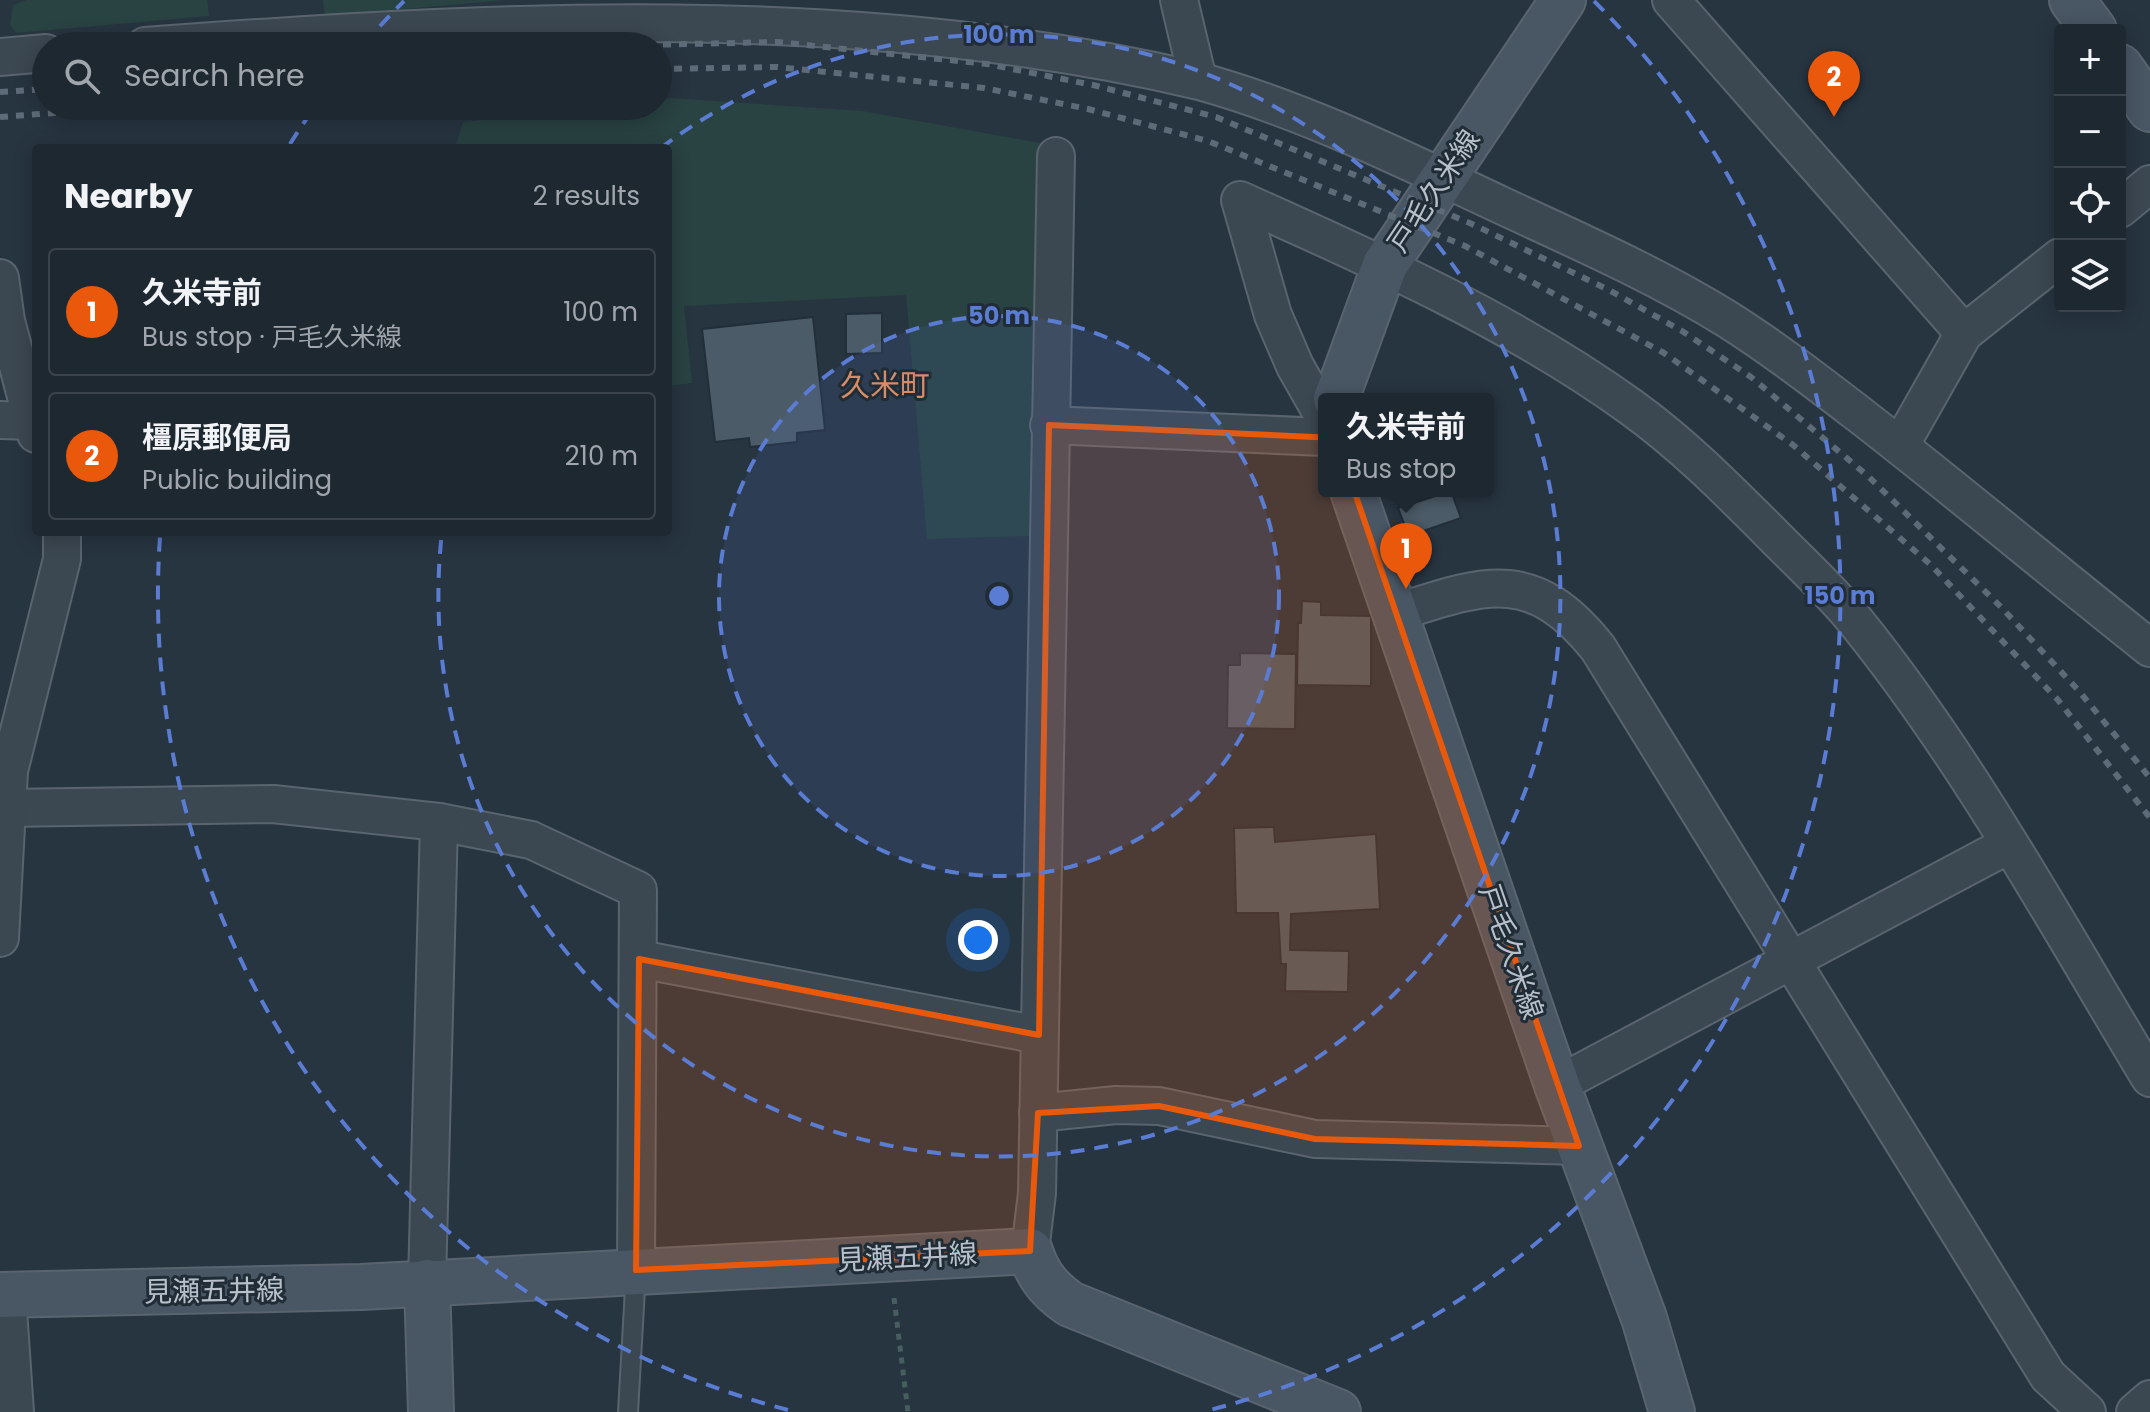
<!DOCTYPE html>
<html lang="en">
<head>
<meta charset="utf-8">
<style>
	:root { --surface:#1d2831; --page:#2a343d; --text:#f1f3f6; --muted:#a0a6ab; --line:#3b444d; --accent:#ea580c }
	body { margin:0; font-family:Poppins,"Noto Sans JP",sans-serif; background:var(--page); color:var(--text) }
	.controls { position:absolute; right:24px; top:24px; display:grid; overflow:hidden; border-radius:8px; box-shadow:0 4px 20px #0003 }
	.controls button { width:72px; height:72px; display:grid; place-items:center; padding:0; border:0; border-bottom:2px solid var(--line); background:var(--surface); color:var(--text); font:40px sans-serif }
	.you { position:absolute; left:978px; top:940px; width:28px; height:28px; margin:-20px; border:6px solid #fff; border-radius:50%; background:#1a73e8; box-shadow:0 0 0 12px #1a73e833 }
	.badge { display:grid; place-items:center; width:52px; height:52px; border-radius:50%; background:var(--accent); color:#fff; font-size:26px; font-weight:700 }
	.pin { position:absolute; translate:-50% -66px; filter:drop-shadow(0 2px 4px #0008) }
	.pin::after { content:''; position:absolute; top:42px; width:28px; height:24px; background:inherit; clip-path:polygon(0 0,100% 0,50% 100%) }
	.popup { position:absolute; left:1318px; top:393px; width:176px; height:104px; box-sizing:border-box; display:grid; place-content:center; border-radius:8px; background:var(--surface); filter:drop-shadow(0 2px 6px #0005); font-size:26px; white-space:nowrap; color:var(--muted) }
	.popup b { font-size:30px; color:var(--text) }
	.popup::after { content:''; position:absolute; left:50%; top:100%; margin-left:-16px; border:16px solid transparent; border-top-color:var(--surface) }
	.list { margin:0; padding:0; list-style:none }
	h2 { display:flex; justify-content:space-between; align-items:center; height:104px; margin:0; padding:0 32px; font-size:34px }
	h2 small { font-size:26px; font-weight:400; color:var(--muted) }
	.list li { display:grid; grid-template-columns:52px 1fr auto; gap:24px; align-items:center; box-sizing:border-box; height:128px; margin:0 16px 16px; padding:0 16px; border:2px solid var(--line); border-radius:8px }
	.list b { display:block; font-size:30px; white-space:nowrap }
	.list p { margin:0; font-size:26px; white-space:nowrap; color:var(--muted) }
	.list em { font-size:26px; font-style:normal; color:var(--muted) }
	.icon { flex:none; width:44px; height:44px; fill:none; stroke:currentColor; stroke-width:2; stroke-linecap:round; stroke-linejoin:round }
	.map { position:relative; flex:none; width:2150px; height:1412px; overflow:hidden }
	.search { position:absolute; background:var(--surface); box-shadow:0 4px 20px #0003; left:32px; top:32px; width:640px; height:88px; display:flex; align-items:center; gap:20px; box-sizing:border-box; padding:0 28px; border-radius:44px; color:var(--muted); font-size:30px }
	.panel { position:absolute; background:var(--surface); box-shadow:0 4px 20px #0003; left:32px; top:144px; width:640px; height:392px; border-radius:8px }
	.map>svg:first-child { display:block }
	.green { fill:#294242 }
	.building { fill:#4b5b67; stroke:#222e38; stroke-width:2 }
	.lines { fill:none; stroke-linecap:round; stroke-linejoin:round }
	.service-casing { stroke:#59646e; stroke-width:22 }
	.minor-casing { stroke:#59646e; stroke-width:40 }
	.secondary-casing { stroke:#59646e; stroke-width:48 }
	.path { stroke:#475e5e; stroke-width:5; stroke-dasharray:6 6; stroke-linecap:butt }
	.service { stroke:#3b4751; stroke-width:18 }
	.minor { stroke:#3b4751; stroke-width:36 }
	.secondary { stroke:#495664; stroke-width:44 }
	.rail { stroke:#5d6b78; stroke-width:6; stroke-dasharray:8 8; stroke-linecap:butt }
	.marked { fill:#e8590c; fill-opacity:0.2; stroke:#e8590c; stroke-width:6; stroke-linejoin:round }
	.ring { fill:none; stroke:#5b7cd3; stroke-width:4; stroke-dasharray:14 10 }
	.labels { text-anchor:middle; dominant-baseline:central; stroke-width:6; stroke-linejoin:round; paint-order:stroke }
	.street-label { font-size:28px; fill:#b8c1cb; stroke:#202c36 }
	.neighbourhood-label { font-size:30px; fill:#d48c69; stroke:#202c36 }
	.centre { fill:#5b7cd3; stroke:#202c36; stroke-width:4 }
	.ring-label { font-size:24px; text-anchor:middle; font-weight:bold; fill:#5b7cd3; stroke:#202c36; stroke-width:6; stroke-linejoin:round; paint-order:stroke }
</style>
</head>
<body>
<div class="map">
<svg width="2150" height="1412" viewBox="0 0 2150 1412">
	<rect width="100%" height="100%" fill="#273541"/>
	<g class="green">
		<polygon points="27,0 207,0 209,16 16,33 10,25 13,5"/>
		<polygon points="323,0 507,0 325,16"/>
		<polygon points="671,98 863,111 1040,143 1030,536 927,539 906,295 684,306 692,383 668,386 668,148 455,148 463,122 604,106 658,106 658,100"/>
	</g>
	<g class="building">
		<polygon points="882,313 882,353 846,354 846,314"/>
		<polygon points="813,317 825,430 797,433 797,442 750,447 749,438 715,442 702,329"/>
		<polygon points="1451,491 1461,518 1409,536 1398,508"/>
		<polygon points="1302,601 1321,602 1321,615 1371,616 1371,686 1297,685 1298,623 1301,623"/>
		<polygon points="1240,653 1296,654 1295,729 1227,728 1228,665 1240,665"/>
		<polygon points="1274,827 1275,842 1376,834 1380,909 1291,914 1290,950 1349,951 1348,992 1285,991 1286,964 1281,964 1278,913 1236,913 1234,828"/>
	</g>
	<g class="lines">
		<g class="service-casing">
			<polyline id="service" points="628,1412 636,1271"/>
		</g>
		<g class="minor-casing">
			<g id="minor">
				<polyline points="1179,0 1198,80"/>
				<polyline points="1671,0 1964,333"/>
				<path d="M 145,46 C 494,20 857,0 1199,81 C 1304,110 1405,160 1503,206 C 1578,241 1656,275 1727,319 C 1773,348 1817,382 1860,415 C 1958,491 2053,571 2150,648"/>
				<polyline points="0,57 46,53"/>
				<polyline points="2120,209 2150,184"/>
				<polyline points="0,278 6,321 36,434"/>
				<path d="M 1324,417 L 1295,366 L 1273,315 L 1240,200 C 1374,260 1512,321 1631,407 C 1681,443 1724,486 1767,529 C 1797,560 1831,590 1857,623 C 1969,762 2058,926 2150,1078"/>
				<polyline points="0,420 32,421"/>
				<polyline points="1049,425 1324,437"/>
				<polyline points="1900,446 1964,333 2060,257"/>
				<path d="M 1392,614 C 1483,585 1531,564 1598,648 L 2048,1376 L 2087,1412"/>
				<polyline points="5,808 273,804 439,822 531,840 638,890 636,1270"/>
				<polyline points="0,938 9,771 62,559 62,532"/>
				<polyline points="639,959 1039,1035"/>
				<polyline points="1557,1085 2008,845"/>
				<polyline points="1038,1113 1116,1105 1159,1106 1315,1139 1579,1146"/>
				<polyline points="1030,1251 1037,1193 1056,156"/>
				<polyline points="427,1282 439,822"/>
				<polyline points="7,1295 15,1412"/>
				<polyline points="2135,1412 2150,1399"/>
			</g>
		</g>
		<g class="secondary-casing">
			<g id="secondary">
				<polyline points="2072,0 2094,30"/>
				<polyline points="2120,67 2150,109"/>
				<polyline points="1336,399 1385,265 1563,0"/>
				<polyline points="1353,491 1557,1085 1644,1318 1672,1412"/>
				<polyline points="427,1282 431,1412"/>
				<path d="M 0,1295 L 361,1287 L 1030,1251 C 1038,1276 1049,1289 1070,1304 L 1338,1412"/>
			</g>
		</g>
		<polyline class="path" points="894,1298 908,1412"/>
		<use href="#service" class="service"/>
		<use href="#minor" class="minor"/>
		<use href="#secondary" class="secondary"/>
		<g class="rail">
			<polyline points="599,46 778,42 987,64 1093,85 1216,117 1472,224 1609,290 1682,331 1751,377 1869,477 2001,607 2079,691 2150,778"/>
			<polyline points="658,69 777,67 984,88 1088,109 1208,141 1465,246 1664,353 1793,445 1931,565 2058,700 2150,818"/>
			<polyline points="0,92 46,89"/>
			<polyline points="0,117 146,106"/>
		</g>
	</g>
	<path class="marked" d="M 1049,425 L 1336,438 L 1579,1146 L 1315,1139 L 1159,1106 L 1038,1113 L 1030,1251 L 636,1270 L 639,959 L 1039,1035 Z"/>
	<circle cx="999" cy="596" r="280" fill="#5b7cd3" fill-opacity=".12"/>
	<g class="ring">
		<circle cx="999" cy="596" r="280"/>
		<path d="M661 148A561 561 0 1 1 442 532"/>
		<path d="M788 1410A841 841 0 0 1 160 537M290 144A841 841 0 0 1 314 108M364 44A841 841 0 0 1 404 1M1594 1A841 841 0 0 1 1210 1410"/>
	</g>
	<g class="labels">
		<g class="street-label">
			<text transform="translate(1434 191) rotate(-56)">戸毛久米線</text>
			<text transform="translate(1511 952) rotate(71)">戸毛久米線</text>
			<text transform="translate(907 1257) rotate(-3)">見瀬五井線</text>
			<text transform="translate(214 1291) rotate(-1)">見瀬五井線</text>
		</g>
		<g class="neighbourhood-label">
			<text x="885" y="385">久米町</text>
		</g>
	</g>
	<circle cx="999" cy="596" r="12" class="centre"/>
	<g class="ring-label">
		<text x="999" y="43">100 m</text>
		<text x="999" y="324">50 m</text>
		<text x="1840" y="604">150 m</text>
	</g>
</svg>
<div class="controls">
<button>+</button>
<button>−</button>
<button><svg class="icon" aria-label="locate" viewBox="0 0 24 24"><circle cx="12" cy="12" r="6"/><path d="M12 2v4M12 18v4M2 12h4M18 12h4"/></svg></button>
<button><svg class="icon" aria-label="layers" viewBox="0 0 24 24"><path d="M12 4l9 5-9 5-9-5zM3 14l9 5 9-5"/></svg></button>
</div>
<div class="you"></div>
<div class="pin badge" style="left:1406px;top:589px">1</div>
<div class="popup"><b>久米寺前</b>Bus stop</div>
<div class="pin badge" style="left:1834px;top:117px">2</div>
<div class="search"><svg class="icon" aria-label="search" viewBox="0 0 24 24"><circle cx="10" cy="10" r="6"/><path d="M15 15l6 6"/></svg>Search here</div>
<section class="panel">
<h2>Nearby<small>2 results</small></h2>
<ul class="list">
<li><span class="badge">1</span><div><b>久米寺前</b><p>Bus stop · 戸毛久米線</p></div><em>100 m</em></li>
<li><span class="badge">2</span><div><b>橿原郵便局</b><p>Public building</p></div><em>210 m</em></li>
</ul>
</section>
</div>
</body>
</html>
